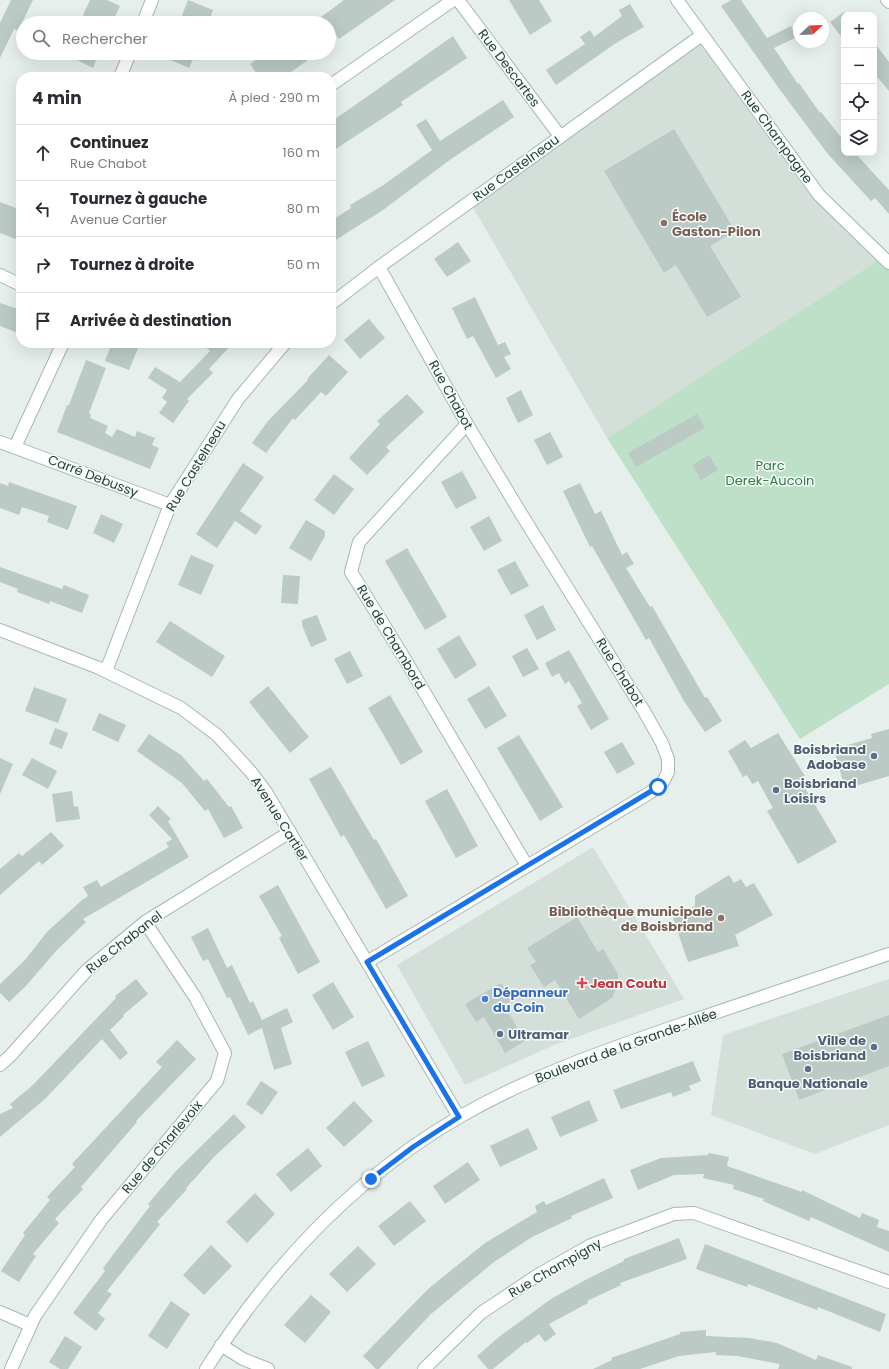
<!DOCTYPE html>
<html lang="fr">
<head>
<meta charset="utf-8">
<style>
	:root { --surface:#fff; --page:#f7f7f7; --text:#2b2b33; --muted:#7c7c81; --line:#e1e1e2 }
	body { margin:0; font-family:Poppins,sans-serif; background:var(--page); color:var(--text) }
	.controls { position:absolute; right:12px; top:12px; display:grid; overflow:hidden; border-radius:8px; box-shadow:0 4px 16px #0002 }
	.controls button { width:36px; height:36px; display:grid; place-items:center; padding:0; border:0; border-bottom:1px solid var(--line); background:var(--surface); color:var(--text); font:20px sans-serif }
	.compass { position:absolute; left:793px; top:12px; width:36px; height:36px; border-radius:50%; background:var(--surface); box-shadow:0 4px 16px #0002; rotate:67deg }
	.stop { position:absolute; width:12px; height:12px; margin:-9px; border:3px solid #1a73e8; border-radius:50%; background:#fff }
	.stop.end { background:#1a73e8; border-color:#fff; box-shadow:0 1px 4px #0008 }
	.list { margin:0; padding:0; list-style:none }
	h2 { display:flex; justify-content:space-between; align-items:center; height:52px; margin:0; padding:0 16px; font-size:17px }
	h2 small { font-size:13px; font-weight:400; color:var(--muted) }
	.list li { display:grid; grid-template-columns:26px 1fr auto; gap:12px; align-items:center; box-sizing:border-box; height:56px; padding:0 16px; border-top:1px solid var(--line) }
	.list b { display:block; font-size:15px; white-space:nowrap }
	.list p { margin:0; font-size:13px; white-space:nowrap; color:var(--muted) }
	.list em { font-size:13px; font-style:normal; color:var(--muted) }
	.icon { flex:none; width:22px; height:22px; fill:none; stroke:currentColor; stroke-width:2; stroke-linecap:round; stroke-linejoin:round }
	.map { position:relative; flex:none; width:889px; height:1369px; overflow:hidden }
	.search { position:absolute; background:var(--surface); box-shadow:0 4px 16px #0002; left:16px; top:16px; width:320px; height:44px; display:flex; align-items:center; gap:10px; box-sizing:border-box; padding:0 14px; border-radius:22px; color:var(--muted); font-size:15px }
	.panel { position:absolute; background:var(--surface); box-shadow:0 4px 16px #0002; left:16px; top:72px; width:320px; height:276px; border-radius:16px }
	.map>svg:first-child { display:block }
	.built { fill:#d4dfda }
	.green { fill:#bfe0c8 }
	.building { fill:#bbcac4 }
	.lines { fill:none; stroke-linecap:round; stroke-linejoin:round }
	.street-casing { stroke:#a8b8b2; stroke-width:14 }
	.secondary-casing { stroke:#a4bbb3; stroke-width:14 }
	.street { stroke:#fff; stroke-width:12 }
	.secondary { stroke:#fff; stroke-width:12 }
	.route { stroke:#1a73e8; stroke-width:5 }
	.education-dot { fill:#8d6e63; stroke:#f7fbf9; stroke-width:1.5 }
	.service-dot { fill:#5c6f8a; stroke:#f7fbf9; stroke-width:1.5 }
	.health-dot { fill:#e0444e; stroke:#f7fbf9; stroke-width:1.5 }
	.shop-dot { fill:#3f7fe0; stroke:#f7fbf9; stroke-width:1.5 }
	.labels { text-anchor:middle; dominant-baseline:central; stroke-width:3; stroke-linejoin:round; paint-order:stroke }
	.street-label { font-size:13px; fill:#24423a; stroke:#f7fbf9 }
	.education-label { font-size:13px; font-weight:bold; fill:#785e54; stroke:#f7fbf9; text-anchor:start }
	.park-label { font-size:13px; fill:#2d7a4b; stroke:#f7fbf9 }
	.service-label { font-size:13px; font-weight:bold; fill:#4e5e75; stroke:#f7fbf9; text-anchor:end }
	.health-label { font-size:13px; font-weight:bold; fill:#be3a42; stroke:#f7fbf9; text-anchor:start }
	.shop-label { font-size:13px; font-weight:bold; fill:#366cbe; stroke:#f7fbf9; text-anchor:start }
</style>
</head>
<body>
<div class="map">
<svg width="889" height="1369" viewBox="0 0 889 1369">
	<rect width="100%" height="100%" fill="#e6efeb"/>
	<g class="built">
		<polygon points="702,35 820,195 883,257 607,438 470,202"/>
		<polygon points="593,847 684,999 554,1045 465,1085 397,965"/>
		<polygon points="889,979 889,1125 815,1154 711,1115 723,1035"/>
	</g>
	<polygon class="green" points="883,257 889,263 889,684 800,739 607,438"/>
	<g class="building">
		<polygon points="11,0 33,0 18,31 14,29 0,58 0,23"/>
		<polygon points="90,0 107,0 120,6 112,23 101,23 83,15"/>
		<polygon points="188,0 213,10 208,23 179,23"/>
		<polygon points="344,0 395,0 339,39 336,35 329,40 329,23 313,23"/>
		<polygon points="509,0 539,0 552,21 530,35"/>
		<polygon points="731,0 741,0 767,38 791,26 797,37 774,48 798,84 799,83 820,113 821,112 844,141 844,153 855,153 889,190 889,214 875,198 871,201 827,153 778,87 721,6"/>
		<polygon points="630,4 644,27 616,43 556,85 546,70 585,44 580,37 590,30 594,37 622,16 619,10"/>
		<polygon points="844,12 844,40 830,22"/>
		<polygon points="453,36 467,58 401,102 403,105 331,152 331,122"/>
		<polygon points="874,42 889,62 889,91 874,73"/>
		<polygon points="63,53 99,53 93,68"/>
		<polygon points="155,53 196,53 189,68"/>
		<polygon points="266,53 318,53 284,77 259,77 250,64"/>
		<polygon points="503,100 514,117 451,159 383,210 331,243 331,221 351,208 350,205 382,186 432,150 416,125 426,119 440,141"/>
		<polygon points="674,129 735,231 710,246 741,297 707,317 676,265 664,273 604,171"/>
		<polygon points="0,202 21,210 21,241 0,233"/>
		<polygon points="458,242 471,261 447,277 434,259"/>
		<polygon points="475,297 498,345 505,342 511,354 504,357 511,369 496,378 473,336 467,339 452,308"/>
		<polygon points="0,303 21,310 21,334 0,326"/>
		<polygon points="369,319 385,338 360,359 344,340"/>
		<polygon points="112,343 140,343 129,370 105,361"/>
		<polygon points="201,343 233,343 209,369 213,373 187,399 189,401 173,423 159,413 167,402 162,398 167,390 148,378 155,367 180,382 210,351"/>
		<polygon points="329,355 348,372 326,396 321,392 295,420 293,418 266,453 252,443 268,421 308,380 307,379"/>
		<polygon points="86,360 106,368 89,413 91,414 90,418 108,426 105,433 112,437 117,429 135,437 137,431 155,438 152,445 159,448 150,469 57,432 67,405 69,405"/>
		<polygon points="521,390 533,415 518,423 506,398"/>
		<polygon points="407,394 424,412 386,447 390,451 367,475 349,458 380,424 377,421"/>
		<polygon points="697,414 705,428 636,467 628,453"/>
		<polygon points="550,432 563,457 547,465 534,440"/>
		<polygon points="709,455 718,470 701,480 692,465"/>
		<polygon points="243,463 264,477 240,511 262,526 256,535 235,521 217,548 196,534"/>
		<polygon points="462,471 477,498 456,509 441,482"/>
		<polygon points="334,474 354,489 334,515 314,500"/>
		<polygon points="9,482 77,506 68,530 47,522 49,516 22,507 19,515 0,508 0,483 8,486"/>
		<polygon points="580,483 595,514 601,511 622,555 627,552 634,564 626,568 650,607 652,606 705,698 707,697 722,721 705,732 684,701 649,638 646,640 592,546 590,547 563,491"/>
		<polygon points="101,514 123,524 114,543 93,533"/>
		<polygon points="489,516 502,541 484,551 470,527"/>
		<polygon points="306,520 325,531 325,536 311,561 289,548"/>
		<polygon points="407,548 447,617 425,630 385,561"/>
		<polygon points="191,555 214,565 201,595 178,585"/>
		<polygon points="515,561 529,586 511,595 497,570"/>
		<polygon points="0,567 62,589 64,585 89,595 82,613 50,601 49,604 17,592 18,589 0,582"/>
		<polygon points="283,575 300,576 298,604 281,603"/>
		<polygon points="543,605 556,630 537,640 524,615"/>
		<polygon points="317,615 327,640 311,647 302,625 302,620"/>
		<polygon points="170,621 225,656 212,677 156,642"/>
		<polygon points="459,635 477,665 455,679 437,649"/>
		<polygon points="527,648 539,669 523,677 512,656"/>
		<polygon points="569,650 609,719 591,730 577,706 582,703 569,681 565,684 559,673 552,677 545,663"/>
		<polygon points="350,651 363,676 347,684 334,659"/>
		<polygon points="268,686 309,737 290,753 249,702"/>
		<polygon points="489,686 507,716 485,729 467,699"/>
		<polygon points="34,687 67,699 58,723 25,711"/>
		<polygon points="390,695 423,752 401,765 368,708"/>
		<polygon points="99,713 126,725 118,742 92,730"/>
		<polygon points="55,728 68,733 62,749 49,744"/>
		<polygon points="889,729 889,776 845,789 834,749 872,738 871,734"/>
		<polygon points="778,733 805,776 799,778 837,842 798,864 767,811 773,808 758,781 752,784 747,775 743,777 728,751 745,740 751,748"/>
		<polygon points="149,734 181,755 204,781 207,779 229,807 231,806 243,828 224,838 208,809 205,811 182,783 137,751"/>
		<polygon points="519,735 563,807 540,821 497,748"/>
		<polygon points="622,742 635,764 617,774 604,752"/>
		<polygon points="0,758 13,764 0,794"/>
		<polygon points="32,758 57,771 48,789 22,775"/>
		<polygon points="331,767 374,840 376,839 408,896 386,909 344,835 341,837 309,779"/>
		<polygon points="447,789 478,846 456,858 425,801"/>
		<polygon points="72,791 74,807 78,806 80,819 56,822 52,794"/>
		<polygon points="158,806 171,819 168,821 189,857 83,919 86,922 56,951 25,987 9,1002 0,993 0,984 25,960 47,932 81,901 88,896 83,887 97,880 101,887 169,847 166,843 172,839 149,815"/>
		<polygon points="51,832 64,846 42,865 39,861 0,895 0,869 19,853 22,856"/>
		<polygon points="729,875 734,883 741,879 746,887 754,883 773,915 735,935 739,946 688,962 673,918 695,906 695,896"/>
		<polygon points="278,885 320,962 298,974 279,938 282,936 259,896"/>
		<polygon points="577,917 598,952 603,949 618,974 618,984 612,998 579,1019 555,980 544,987 530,965 536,962 527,948"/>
		<polygon points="208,928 227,968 232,965 250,1003 253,1001 262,1020 287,1008 293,1022 281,1028 292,1064 274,1070 262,1028 248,1035 230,997 227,998 208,959 203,961 191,937"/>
		<polygon points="136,979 148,994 123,1015 124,1016 110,1030 128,1053 120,1060 102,1039 45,1099 0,1137 0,1114 13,1108 10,1104 33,1085 116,998 115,996"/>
		<polygon points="333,982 354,1017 333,1030 312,995"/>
		<polygon points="501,983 512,1000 504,1005 525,1041 505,1053 484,1017 476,1022 465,1004"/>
		<polygon points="889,1015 889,1066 799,1100 782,1054"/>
		<polygon points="177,1040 196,1059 136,1121 137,1122 81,1187 83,1189 55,1219 59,1223 33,1254 36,1256 19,1282 1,1271 25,1235 23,1233 50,1200 47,1197 75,1167 72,1164 162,1067 156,1062"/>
		<polygon points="368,1041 385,1076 362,1087 345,1052"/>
		<polygon points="693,1061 701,1081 689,1086 691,1090 673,1097 671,1092 621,1109 613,1090"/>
		<polygon points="261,1081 278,1092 262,1115 246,1104"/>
		<polygon points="589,1100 598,1121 560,1137 551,1117"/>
		<polygon points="354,1101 373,1121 344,1147 326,1128"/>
		<polygon points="234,1114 246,1127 215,1156 186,1188 187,1189 157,1222 160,1224 107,1291 112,1294 98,1313 105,1319 96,1331 73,1313 105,1271 103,1268 150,1206 148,1204 176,1171"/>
		<polygon points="528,1128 538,1149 500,1167 490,1146"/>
		<polygon points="308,1148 322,1166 291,1192 276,1174"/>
		<polygon points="709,1153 729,1157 727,1166 802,1192 802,1190 860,1218 862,1213 879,1220 877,1227 889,1231 889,1252 811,1217 809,1221 763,1201 764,1199 733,1189 734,1185 703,1178 704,1174 674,1175 638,1190 630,1170 661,1158 708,1155"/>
		<polygon points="468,1162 480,1180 445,1204 433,1186"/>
		<polygon points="604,1178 613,1198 571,1216 572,1218 532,1237 494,1262 431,1314 379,1369 376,1369 363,1356 428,1289 485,1243 537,1212 535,1206 544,1201 546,1205"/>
		<polygon points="255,1193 275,1214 247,1243 226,1222"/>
		<polygon points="410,1201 426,1221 394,1246 378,1226"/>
		<polygon points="679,1238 687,1259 620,1283 621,1285 587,1301 588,1303 549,1324 556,1334 545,1342 539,1334 527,1343 526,1342 493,1369 488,1369 477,1356 500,1336 551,1299 587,1279 624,1261 624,1259"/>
		<polygon points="705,1244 886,1314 880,1332 818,1307 817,1310 748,1284 747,1287 696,1269"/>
		<polygon points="211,1245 232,1266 204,1295 183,1275"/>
		<polygon points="358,1246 376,1264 347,1292 329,1274"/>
		<polygon points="311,1295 331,1312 305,1343 284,1325"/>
		<polygon points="171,1301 190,1314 167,1349 148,1336"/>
		<polygon points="706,1330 706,1336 749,1338 777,1343 816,1360 818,1355 852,1367 852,1369 778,1369 780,1364 737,1356 716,1355 716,1352 679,1356 640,1369 593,1369 612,1360 611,1358 680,1334 680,1332"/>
		<polygon points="65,1336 82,1347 68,1369 60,1369 49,1362"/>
	</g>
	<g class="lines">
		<g class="street-casing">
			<g id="street">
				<polyline points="458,0 560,136"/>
				<polyline points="677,0 819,195 889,263"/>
				<polyline points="887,0 889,2"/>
				<polyline points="143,23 152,0"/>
				<polyline points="120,77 130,53"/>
				<polyline points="331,85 453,0"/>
				<polyline points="0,275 21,285"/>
				<polyline points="331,304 379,267 702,35"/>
				<polyline points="467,424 359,542 351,572 403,656 527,866"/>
				<polyline points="0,442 170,505"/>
				<polyline points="15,447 63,343"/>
				<polyline points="0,630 99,668 181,708 217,735 251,772 266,792 459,1117"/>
				<polyline points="106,671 170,505 238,399 285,343"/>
				<polyline points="367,962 651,792 663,782 668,772 668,759 662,743 644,711 520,512 467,424 379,267"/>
				<polyline points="0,1065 11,1055 87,970 145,922 290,832"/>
				<polyline points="0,1312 30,1325"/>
				<polyline points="221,1345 243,1359 268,1369"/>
				<polyline points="11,1369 35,1316 101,1220 217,1081 225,1053 195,997 145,922"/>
				<polyline points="424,1369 481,1313 538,1275 591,1245 674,1214 694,1213 889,1282"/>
			</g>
		</g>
		<g class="secondary-casing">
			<path id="secondary" d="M 206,1369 C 271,1267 355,1177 461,1116 C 527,1078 598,1053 670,1028 C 743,1003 816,979 889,954"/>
		</g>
		<use href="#street" class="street"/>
		<use href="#secondary" class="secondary"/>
	</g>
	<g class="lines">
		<polyline class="route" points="371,1179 413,1147 459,1117 367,962 658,787"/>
	</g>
	<g class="education-dot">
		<circle cx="664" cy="223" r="4"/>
		<circle cx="721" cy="918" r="4"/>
	</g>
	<g class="service-dot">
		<circle cx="874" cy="756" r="4"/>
		<circle cx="776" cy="790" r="4"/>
		<circle cx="500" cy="1034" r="4"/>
		<circle cx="874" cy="1047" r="4"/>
		<circle cx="808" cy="1069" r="4"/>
	</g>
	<path class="health-dot" d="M580 977h4v4h4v4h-4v4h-4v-4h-4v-4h4z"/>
	<circle class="shop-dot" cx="485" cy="999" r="4"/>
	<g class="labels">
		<g class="street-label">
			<text transform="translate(509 68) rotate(53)">Rue Descartes</text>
			<text transform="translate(777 137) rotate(54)">Rue Champagne</text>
			<text transform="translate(516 168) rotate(-36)">Rue Castelneau</text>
			<text transform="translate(451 395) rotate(61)">Rue Chabot</text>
			<text transform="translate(196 466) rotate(-59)">Rue Castelneau</text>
			<text transform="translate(93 476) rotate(21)">Carré Debussy</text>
			<text transform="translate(391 637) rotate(59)">Rue de Chambord</text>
			<text transform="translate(620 672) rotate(58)">Rue Chabot</text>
			<text transform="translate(280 819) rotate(58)">Avenue Cartier</text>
			<text transform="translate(124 942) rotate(-38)">Rue Chabanel</text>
			<text transform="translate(626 1046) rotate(-20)">Boulevard de la Grande-Allée</text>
			<text transform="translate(162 1147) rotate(-50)">Rue de Charlevoix</text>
			<text transform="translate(555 1268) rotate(-30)">Rue Champigny</text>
		</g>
		<g class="education-label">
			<text x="672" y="216">École<tspan x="672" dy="15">Gaston-Pilon</tspan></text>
			<text x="713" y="911" text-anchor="end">Bibliothèque municipale<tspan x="713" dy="15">de Boisbriand</tspan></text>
		</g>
		<g class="park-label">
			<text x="770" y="465">Parc<tspan x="770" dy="15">Derek-Aucoin</tspan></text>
		</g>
		<g class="service-label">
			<text x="866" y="749">Boisbriand<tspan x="866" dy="15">Adobase</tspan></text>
			<text x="784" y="783" text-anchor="start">Boisbriand<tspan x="784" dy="15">Loisirs</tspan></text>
			<text x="508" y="1034" text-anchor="start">Ultramar</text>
			<text x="866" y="1040">Ville de<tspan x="866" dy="15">Boisbriand</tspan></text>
			<text x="808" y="1083" text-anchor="middle">Banque Nationale</text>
		</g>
		<g class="health-label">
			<text x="590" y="983">Jean Coutu</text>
		</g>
		<g class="shop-label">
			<text x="493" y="992">Dépanneur<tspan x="493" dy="15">du Coin</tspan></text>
		</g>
	</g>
</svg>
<div class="controls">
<button>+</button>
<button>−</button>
<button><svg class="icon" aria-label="locate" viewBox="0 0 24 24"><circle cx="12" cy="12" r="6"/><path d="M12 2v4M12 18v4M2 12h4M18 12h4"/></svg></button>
<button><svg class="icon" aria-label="layers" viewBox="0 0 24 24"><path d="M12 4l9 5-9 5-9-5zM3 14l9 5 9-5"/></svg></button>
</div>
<svg class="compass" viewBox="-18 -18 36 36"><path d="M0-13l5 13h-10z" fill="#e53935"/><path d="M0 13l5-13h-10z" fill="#7c7c81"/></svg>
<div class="stop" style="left:658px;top:787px"></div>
<div class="stop end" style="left:371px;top:1179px"></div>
<div class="search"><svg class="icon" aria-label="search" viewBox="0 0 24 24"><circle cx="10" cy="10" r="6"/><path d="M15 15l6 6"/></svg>Rechercher</div>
<section class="panel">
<h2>4 min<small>À pied · 290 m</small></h2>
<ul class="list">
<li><svg class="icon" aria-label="ahead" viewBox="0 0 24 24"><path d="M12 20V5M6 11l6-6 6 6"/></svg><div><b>Continuez</b><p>Rue Chabot</p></div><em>160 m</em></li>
<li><svg class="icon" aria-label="left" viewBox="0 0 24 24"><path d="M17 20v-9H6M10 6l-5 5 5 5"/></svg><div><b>Tournez à gauche</b><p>Avenue Cartier</p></div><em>80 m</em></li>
<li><svg class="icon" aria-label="right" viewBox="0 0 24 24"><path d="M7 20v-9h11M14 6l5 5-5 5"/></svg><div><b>Tournez à droite</b></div><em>50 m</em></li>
<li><svg class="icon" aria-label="arrive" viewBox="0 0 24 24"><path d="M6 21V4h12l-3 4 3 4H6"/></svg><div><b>Arrivée à destination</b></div></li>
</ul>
</section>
</div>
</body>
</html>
